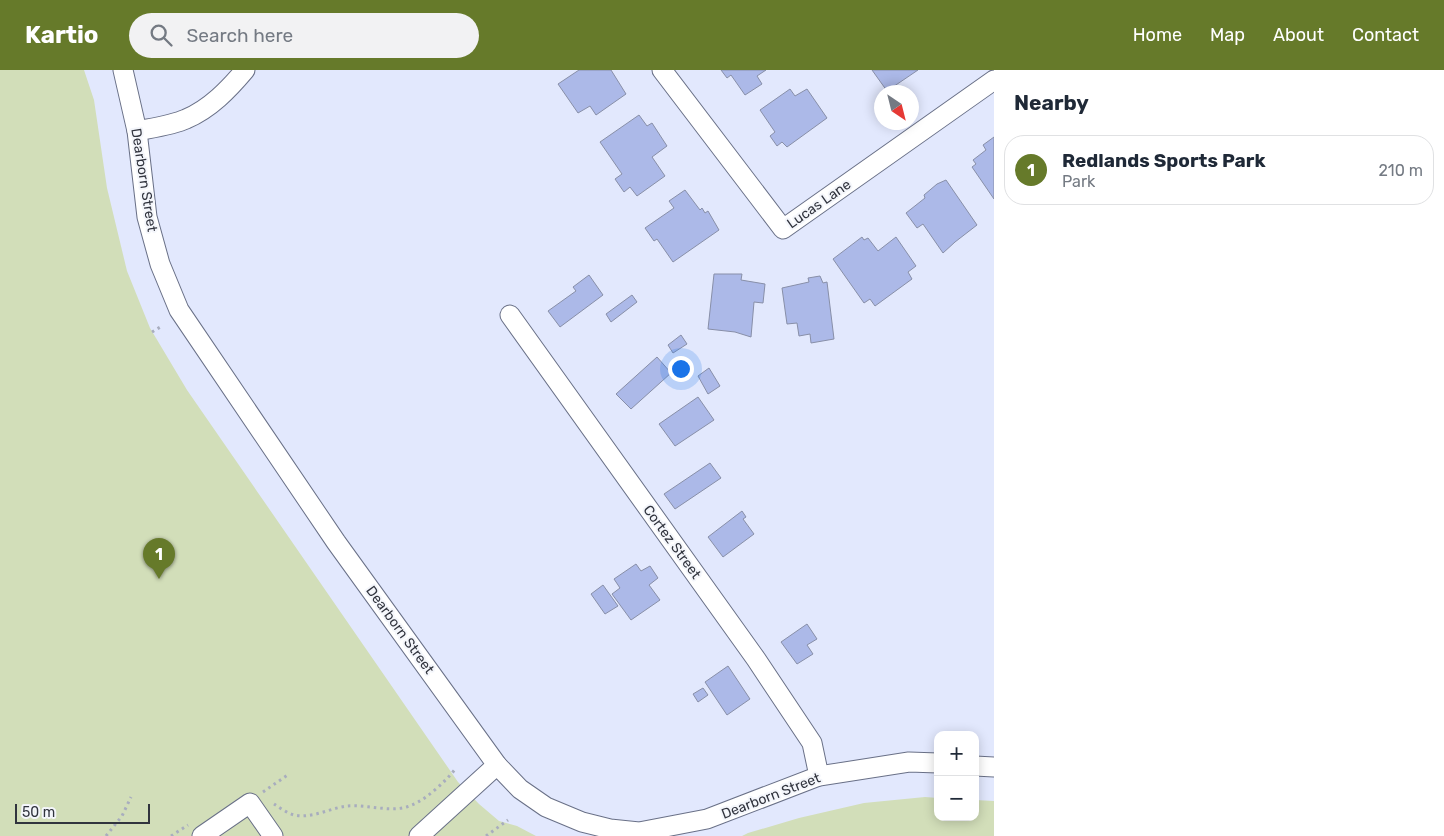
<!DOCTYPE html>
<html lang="en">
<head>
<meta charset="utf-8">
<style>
	:root { --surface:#fff; --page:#f2f2f3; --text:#1f2937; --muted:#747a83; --line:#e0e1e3; --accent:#667a2a }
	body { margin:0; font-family:Rubik,sans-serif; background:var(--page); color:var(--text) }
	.controls { position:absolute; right:15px; bottom:15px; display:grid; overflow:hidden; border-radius:10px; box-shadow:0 2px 12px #0003 }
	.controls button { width:45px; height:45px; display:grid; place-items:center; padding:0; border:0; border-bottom:1px solid var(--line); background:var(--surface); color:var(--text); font:25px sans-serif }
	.compass { position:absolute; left:874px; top:15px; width:45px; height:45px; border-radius:50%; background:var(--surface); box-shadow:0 2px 12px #0003; rotate:145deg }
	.scale { position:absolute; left:15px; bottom:12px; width:135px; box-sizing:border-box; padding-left:5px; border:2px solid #31343e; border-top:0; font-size:14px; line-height:18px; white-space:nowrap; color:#31343e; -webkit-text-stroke:4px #f4f6fb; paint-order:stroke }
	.you { position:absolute; left:680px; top:298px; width:18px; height:18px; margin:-12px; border:4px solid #fff; border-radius:50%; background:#1a73e8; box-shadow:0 0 0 8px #1a73e833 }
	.badge { display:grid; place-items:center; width:32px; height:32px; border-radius:50%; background:var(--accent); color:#fff; font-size:16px; font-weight:700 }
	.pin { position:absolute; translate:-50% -41px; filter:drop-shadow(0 1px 2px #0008) }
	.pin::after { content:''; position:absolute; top:26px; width:18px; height:15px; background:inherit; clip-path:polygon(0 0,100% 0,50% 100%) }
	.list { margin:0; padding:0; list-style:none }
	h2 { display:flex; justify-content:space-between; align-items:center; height:65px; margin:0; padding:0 20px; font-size:21px }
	h2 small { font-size:16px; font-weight:400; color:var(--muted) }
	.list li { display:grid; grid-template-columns:32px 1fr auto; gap:15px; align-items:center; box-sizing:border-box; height:70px; margin:0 10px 10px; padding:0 10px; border:1px solid var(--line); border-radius:20px }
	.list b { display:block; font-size:19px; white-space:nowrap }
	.list p { margin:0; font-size:16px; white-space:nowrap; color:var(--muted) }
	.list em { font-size:16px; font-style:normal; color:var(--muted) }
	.icon { flex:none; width:28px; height:28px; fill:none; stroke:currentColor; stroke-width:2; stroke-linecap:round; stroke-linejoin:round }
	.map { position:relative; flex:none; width:994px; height:766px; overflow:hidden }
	header { display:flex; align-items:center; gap:30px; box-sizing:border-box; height:70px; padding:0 25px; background:var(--accent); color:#fff }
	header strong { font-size:24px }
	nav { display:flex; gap:28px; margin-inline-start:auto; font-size:18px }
	.search { width:350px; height:45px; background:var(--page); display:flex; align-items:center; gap:12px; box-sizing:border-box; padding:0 18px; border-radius:28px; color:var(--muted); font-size:19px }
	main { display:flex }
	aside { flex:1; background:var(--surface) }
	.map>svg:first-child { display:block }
	.green { fill:#d2deb9 }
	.building { fill:#acb9e8; stroke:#888fa8 }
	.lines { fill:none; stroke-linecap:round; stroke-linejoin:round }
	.minor-casing { stroke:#697087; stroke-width:21 }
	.path { stroke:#a8adbe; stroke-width:3; stroke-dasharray:2.5 4; stroke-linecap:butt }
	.minor { stroke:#fff; stroke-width:19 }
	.labels { text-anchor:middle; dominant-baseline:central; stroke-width:4; stroke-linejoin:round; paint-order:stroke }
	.street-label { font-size:14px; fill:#31343e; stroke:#f4f6fb }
</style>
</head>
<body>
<header>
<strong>Kartio</strong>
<div class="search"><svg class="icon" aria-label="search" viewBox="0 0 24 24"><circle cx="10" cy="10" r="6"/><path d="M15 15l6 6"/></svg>Search here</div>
<nav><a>Home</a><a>Map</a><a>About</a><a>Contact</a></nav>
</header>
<main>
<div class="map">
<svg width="994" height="766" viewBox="0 0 994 766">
	<rect width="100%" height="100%" fill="#e2e8fd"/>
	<g class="green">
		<polygon points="0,0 84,0 94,30 107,118 127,201 150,258 187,320 458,712 479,734 499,751 517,756 536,766 0,766"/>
		<polygon points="925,727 938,728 938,747 975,747 975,730 994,731 994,766 742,766 748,763 799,748 864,733"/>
	</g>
	<g class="building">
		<polygon points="579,0 611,0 626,24 596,45 590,36 578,43 558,14"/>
		<polygon points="721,0 766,0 757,6 762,14 745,25 731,5 727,8"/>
		<polygon points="872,0 918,0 887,21"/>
		<polygon points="790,19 795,26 807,19 827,48 787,77 782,72 777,76 770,66 775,62 760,40"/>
		<polygon points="639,45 647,56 652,53 667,76 652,87 665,106 637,126 630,117 624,122 615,109 622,104 600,72"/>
		<polygon points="994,67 994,129 972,97 976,94 973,90 986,80 983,75"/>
		<polygon points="946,110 977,155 955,172 943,183 923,154 917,158 906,143 925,128 924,125 937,114"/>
		<polygon points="685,120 700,140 702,138 705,143 708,141 719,160 673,192 657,169 654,171 645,158 674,138 669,131"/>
		<polygon points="862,167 864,170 868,168 878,181 896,167 916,196 908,202 912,209 875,236 870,229 864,233 833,189"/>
		<polygon points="714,204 742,204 741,210 765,214 763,233 754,232 751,267 735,262 708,259"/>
		<polygon points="589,205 603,225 560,257 548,241 576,221 573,217"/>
		<polygon points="820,206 823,213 827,212 834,269 811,273 810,264 799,266 797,253 787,254 782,218 809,212 808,208"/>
		<polygon points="632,225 637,232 611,252 606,244"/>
		<polygon points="681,265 687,274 673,283 668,275"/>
		<polygon points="657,287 671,303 631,339 616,324"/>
		<polygon points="709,298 720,316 708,324 698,306"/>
		<polygon points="698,327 714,350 675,376 659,354"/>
		<polygon points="710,393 721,408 675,439 664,424"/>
		<polygon points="742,441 746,447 743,449 754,464 723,487 708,467"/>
		<polygon points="636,494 641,501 650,496 658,508 649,515 660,530 631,550 612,524 620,518 614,509"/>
		<polygon points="603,515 618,536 605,544 591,524"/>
		<polygon points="807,554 817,569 807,575 813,584 797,594 781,572"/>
		<polygon points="728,596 750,629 727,645 705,612"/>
		<polygon points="703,618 708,625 698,632 693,624"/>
	</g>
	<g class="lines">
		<g class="minor-casing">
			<g id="minor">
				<polyline points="123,0 137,61 147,147 160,194 179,240 336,472 497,695 520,719 546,737 582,752 610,759 639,762 707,749 819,706 909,692 938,693"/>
				<polyline points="662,0 783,159 994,10"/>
				<path d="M 137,61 C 152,58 173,55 186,49 C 210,39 229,19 245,0"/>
				<polyline points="510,245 756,589 812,673 819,706"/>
				<polyline points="975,696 994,697"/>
				<polyline points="202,766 250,733 273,766"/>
				<polyline points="419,766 497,695"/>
			</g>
		</g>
		<g class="path">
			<polyline points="152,262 162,256"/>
			<polyline points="263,722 289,704"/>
			<path d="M 274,734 C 280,738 287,743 294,745 C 312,749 330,738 347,736 C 369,734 392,744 412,735 C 427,729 447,710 456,698"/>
			<polyline points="106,766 122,746 131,727"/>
			<polyline points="171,766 188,755"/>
			<polyline points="486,766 508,750"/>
		</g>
		<use href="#minor" class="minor"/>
	</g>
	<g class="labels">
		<g class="street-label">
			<text transform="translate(144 110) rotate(81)">Dearborn Street</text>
			<text transform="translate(819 134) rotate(-35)">Lucas Lane</text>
			<text transform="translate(672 472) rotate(54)">Cortez Street</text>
			<text transform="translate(400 560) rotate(54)">Dearborn Street</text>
			<text transform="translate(771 726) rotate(-21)">Dearborn Street</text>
		</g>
	</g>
</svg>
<div class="controls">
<button>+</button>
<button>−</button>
</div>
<svg class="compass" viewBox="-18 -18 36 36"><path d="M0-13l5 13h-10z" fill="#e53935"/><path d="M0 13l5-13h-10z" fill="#747a83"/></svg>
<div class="scale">50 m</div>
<div class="you"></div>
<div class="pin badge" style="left:159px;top:509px">1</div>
</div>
<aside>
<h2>Nearby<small></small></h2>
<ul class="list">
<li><span class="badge">1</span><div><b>Redlands Sports Park</b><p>Park</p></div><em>210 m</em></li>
</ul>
</aside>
</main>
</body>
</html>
